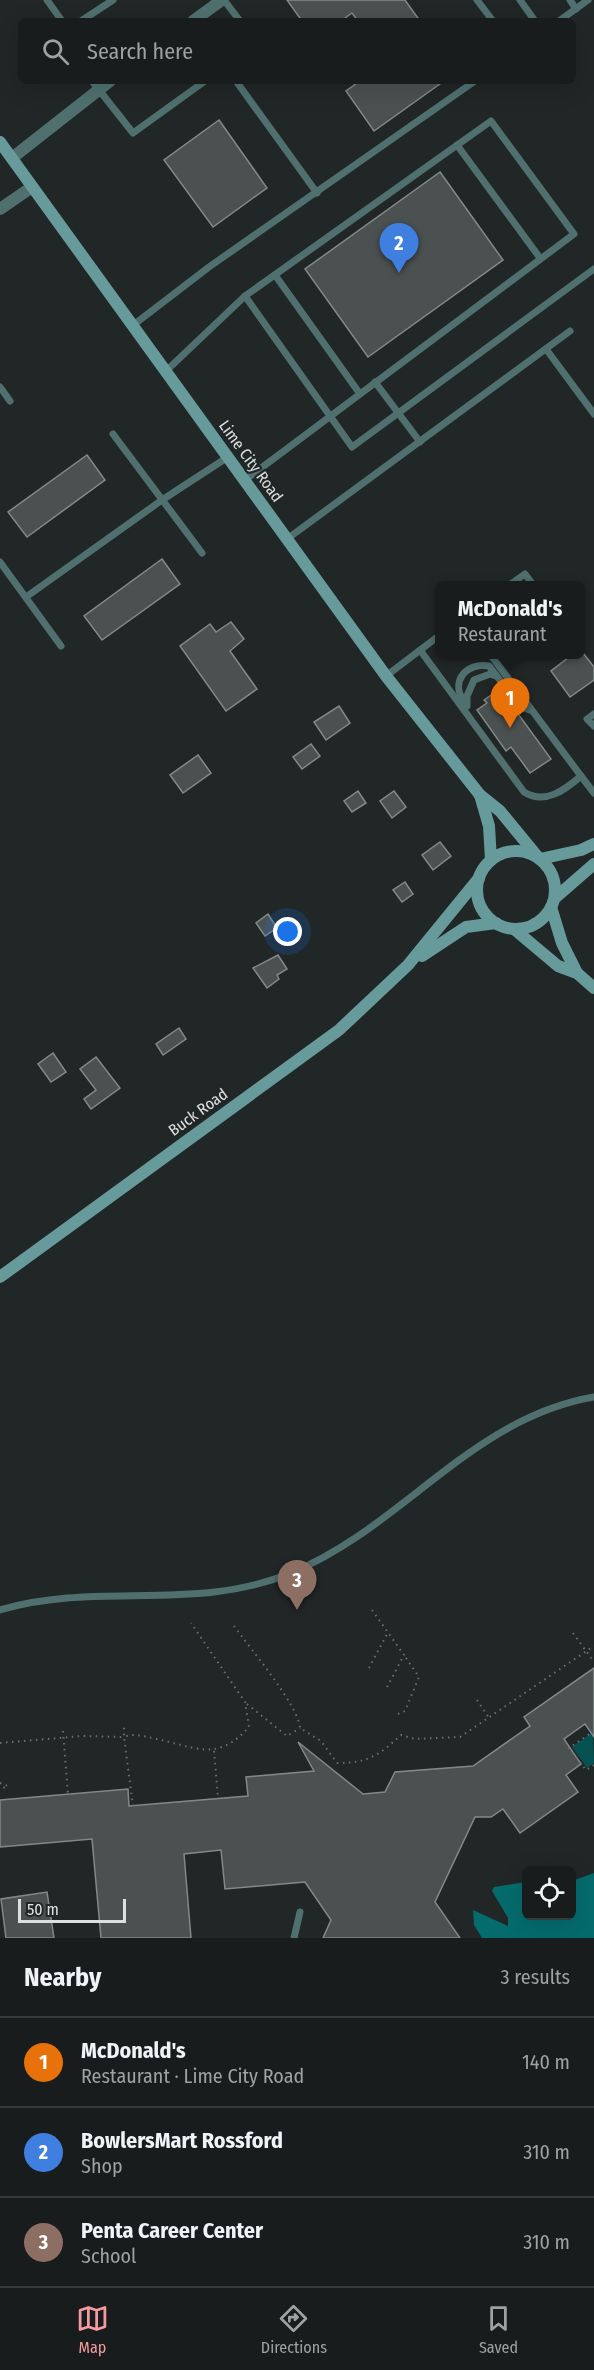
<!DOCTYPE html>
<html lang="en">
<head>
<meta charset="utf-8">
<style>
	:root { --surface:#191c1c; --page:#222525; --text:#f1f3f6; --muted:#9fa1a3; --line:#373a3b; --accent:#f49aa0 }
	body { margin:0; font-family:"Fira Sans Condensed",sans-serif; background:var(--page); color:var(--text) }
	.controls { position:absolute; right:18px; bottom:18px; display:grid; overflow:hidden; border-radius:9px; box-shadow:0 6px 24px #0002 }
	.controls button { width:54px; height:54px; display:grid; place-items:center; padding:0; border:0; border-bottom:2px solid var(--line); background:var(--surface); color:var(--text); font:30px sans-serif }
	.scale { position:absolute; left:18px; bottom:15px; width:108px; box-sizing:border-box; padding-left:6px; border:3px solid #dde0e0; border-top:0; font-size:16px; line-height:21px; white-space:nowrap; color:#dde0e0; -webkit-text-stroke:4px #212626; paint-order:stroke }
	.you { position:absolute; left:288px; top:932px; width:21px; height:21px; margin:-15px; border:4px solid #fff; border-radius:50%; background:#1a73e8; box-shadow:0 0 0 9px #1a73e833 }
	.badge { display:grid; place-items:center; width:39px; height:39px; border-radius:50%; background:var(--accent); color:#fff; font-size:20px; font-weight:700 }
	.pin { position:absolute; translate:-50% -50px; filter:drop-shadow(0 2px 3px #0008) }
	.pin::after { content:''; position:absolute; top:32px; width:21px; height:18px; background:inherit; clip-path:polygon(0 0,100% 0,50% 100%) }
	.popup { position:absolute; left:435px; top:581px; width:150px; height:78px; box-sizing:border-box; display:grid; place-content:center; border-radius:9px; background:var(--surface); filter:drop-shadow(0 2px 4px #0005); font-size:20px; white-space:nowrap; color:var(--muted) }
	.popup b { font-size:22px; color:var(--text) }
	.popup::after { content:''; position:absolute; left:50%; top:100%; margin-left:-12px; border:12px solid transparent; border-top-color:var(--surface) }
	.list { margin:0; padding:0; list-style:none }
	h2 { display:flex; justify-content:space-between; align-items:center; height:78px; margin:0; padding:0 24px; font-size:26px }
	h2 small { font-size:20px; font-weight:400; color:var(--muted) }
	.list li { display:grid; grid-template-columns:39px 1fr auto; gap:18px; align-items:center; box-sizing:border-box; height:90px; padding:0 24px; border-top:2px solid var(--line) }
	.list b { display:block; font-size:22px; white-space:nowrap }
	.list p { margin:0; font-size:20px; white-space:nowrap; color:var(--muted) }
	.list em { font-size:20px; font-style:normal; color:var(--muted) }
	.icon { flex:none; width:33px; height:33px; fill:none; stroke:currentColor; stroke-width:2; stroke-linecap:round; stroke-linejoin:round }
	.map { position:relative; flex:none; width:594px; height:1938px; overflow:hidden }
	.search { position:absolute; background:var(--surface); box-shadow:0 6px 24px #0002; left:18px; right:18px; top:18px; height:66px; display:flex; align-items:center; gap:15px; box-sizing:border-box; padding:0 21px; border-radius:9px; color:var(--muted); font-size:22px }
	.sheet { height:348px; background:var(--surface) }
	nav { display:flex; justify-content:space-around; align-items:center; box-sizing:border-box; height:84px; border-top:2px solid var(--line); background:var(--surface); font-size:16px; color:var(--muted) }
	nav a { display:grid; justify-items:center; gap:3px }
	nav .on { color:var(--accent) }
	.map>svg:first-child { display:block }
	.green { fill:#065152 }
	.water { fill:#056b6d }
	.building { fill:#4b5151; stroke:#838989; stroke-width:1.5 }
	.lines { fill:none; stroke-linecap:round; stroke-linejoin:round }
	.path { stroke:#6b6f6f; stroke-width:2; stroke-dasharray:1.5 4.5; stroke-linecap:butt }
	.lane { stroke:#507070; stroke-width:7 }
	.street { stroke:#507070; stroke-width:12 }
	.secondary { stroke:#679a9a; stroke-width:12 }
	.labels { text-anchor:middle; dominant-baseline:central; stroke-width:4.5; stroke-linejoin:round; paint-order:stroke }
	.street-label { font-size:16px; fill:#dde0e0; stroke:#212626 }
</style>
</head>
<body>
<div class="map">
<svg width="594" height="1938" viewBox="0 0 594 1938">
	<rect width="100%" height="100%" fill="#212626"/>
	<polygon class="green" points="593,1732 594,1763 587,1768 572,1747"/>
	<polygon class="water" points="594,1873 594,1938 482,1938 474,1925 473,1910 508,1926 508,1918 492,1891 494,1887 526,1882 526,1916 572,1916 572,1881"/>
	<g class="building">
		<polygon points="287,0 405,0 420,21 358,21 352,13 341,21 302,21"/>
		<polygon points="360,81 444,81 374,131 346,91"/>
		<polygon points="219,120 267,188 213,227 164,160"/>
		<polygon points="440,172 503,260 368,357 305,269"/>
		<polygon points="87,455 105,480 27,537 8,512"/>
		<polygon points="162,559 180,584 102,640 84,616"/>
		<polygon points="231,622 244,639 230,651 257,689 226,711 180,646 210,624 216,632"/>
		<polygon points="580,649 594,667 594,680 570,697 551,671 573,654 580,654"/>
		<polygon points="500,689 551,759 530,773 511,747 506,751 477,710 487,703 484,700"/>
		<polygon points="339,706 350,723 326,740 314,722"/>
		<polygon points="311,744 320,756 302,769 293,757"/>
		<polygon points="198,755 211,773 183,793 170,775"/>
		<polygon points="358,791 366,803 352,812 344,801"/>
		<polygon points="394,791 406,807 392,818 380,801"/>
		<polygon points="440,842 451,856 433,870 422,855"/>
		<polygon points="405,882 413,894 402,902 393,890"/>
		<polygon points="268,914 277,928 265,936 256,923"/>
		<polygon points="278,955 287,969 277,975 279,979 267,988 253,968"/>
		<polygon points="179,1028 186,1039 163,1055 156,1044"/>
		<polygon points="53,1053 66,1072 51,1082 38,1064"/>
		<polygon points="96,1057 120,1088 91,1109 84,1099 96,1090 80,1069"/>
		<polygon points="594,1668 594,1737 585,1724 564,1739 581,1764 566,1775 578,1792 520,1833 503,1809 491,1817 475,1817 435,1902 460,1938 323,1938 331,1920 305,1882 225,1889 221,1850 184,1854 191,1938 101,1938 92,1839 0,1847 0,1800 128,1789 129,1806 248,1796 246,1777 314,1771 298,1742 363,1794 385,1792 395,1772 473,1766 530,1726 524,1717"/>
		<polygon points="47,1892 54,1938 6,1938 1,1899"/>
	</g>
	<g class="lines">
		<g class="path">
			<polyline points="372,1610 404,1655 385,1691"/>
			<path d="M 234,1626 C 249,1647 299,1706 300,1728 L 321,1741 L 337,1763 C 369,1763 379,1755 401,1735 L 415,1739 L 460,1737 L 594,1646"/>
			<polyline points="573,1633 594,1662"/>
			<polyline points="369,1668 387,1634"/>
			<polyline points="477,1700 489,1718"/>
			<polyline points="247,1704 287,1736 300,1728"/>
			<polyline points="398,1714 405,1711 419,1677 404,1655"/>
			<polyline points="63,1731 68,1794"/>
			<polyline points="594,1731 569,1748 586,1770 594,1765"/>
			<polyline points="0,1743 82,1736 124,1737 124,1726"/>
			<polyline points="214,1751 218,1798"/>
			<polyline points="0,1783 8,1786 0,1789"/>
			<path d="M 133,1806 L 124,1737 C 133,1733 143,1736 152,1738 C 194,1746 216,1764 249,1727 L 245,1702 L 191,1623"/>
		</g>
		<g class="lane">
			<polyline points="47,0 62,21"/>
			<polyline points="224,0 240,21"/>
			<polyline points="477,0 493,21"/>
			<polyline points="520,0 535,21"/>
			<polyline points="570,0 576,9"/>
			<polyline points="81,21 113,0"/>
			<polyline points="559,21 588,0"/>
			<polyline points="92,81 133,133 205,81"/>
			<polyline points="236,81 317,193"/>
			<polyline points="457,145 540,258"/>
			<polyline points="275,275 360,394"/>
			<polyline points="245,296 352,447 594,269"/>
			<polyline points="132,326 209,267 475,81"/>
			<polyline points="546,349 594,414"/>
			<polyline points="166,371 245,296 491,121 574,234 245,480"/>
			<polyline points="375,382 420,442"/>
			<polyline points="0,387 10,401"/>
			<polyline points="113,434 202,553"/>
			<polyline points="287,539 570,331"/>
			<polyline points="0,562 61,646"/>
			<polyline points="508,586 525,574 534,586"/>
			<polyline points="26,597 162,500 228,457"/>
			<path d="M 420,650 L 524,792 C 545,805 565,790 581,776 L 490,654"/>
			<polyline points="386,676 440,635"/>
			<path d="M 465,703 C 449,682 466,662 489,666 L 521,707 L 530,710"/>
			<polyline points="467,706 467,696 474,680 490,674 496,676"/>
			<polyline points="594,714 587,719 594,726"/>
			<polyline points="581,776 594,793"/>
			<path d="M 0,1610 C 98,1581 194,1613 291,1573 C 403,1527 471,1418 594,1397"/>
			<polyline points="294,1938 300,1912"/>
		</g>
		<g class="street">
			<polyline points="193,21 222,0"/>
			<polyline points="12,158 110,81"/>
			<polyline points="0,209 32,187"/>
		</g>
		<g class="secondary">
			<polyline points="0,142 386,676 480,795 500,811 537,856"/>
			<polyline points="480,795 489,826 491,860"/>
			<circle cx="516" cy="890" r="39"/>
			<polyline points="540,859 581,850 594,844"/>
			<polyline points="555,898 594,864"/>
			<polyline points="551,907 562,943 577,973"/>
			<polyline points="514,929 558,966 577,973 594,988"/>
			<polyline points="422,956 466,927 496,923"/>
			<polyline points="0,1277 339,1030 408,965 479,878"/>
		</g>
	</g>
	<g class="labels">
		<g class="street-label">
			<text transform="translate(251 461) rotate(54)">Lime City Road</text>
			<text transform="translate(198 1112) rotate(-36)">Buck Road</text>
		</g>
	</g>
</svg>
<div class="controls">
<button><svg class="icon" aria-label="locate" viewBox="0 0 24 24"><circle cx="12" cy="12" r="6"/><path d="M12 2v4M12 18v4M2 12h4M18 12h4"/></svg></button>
</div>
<div class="scale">50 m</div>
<div class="you"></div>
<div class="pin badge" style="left:510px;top:728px;background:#e8710a">1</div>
<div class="popup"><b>McDonald's</b>Restaurant</div>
<div class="pin badge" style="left:399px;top:273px;background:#3f7fe0">2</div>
<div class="pin badge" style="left:297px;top:1610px;background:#8d6e63">3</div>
<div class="search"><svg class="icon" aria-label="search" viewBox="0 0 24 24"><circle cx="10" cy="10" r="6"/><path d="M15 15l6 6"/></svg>Search here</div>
</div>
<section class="sheet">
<h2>Nearby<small>3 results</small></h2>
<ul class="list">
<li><span class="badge" style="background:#e8710a">1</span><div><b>McDonald's</b><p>Restaurant · Lime City Road</p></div><em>140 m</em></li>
<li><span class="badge" style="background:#3f7fe0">2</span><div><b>BowlersMart Rossford</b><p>Shop</p></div><em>310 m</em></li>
<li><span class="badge" style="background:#8d6e63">3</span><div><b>Penta Career Center</b><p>School</p></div><em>310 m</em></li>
</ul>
</section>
<nav>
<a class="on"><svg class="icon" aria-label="map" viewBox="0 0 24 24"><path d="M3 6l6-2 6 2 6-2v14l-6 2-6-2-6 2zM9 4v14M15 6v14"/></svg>Map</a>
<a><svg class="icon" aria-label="directions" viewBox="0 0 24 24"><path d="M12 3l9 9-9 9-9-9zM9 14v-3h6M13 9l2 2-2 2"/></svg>Directions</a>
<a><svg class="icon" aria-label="saved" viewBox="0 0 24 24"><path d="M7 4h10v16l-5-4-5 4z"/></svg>Saved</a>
</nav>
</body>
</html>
